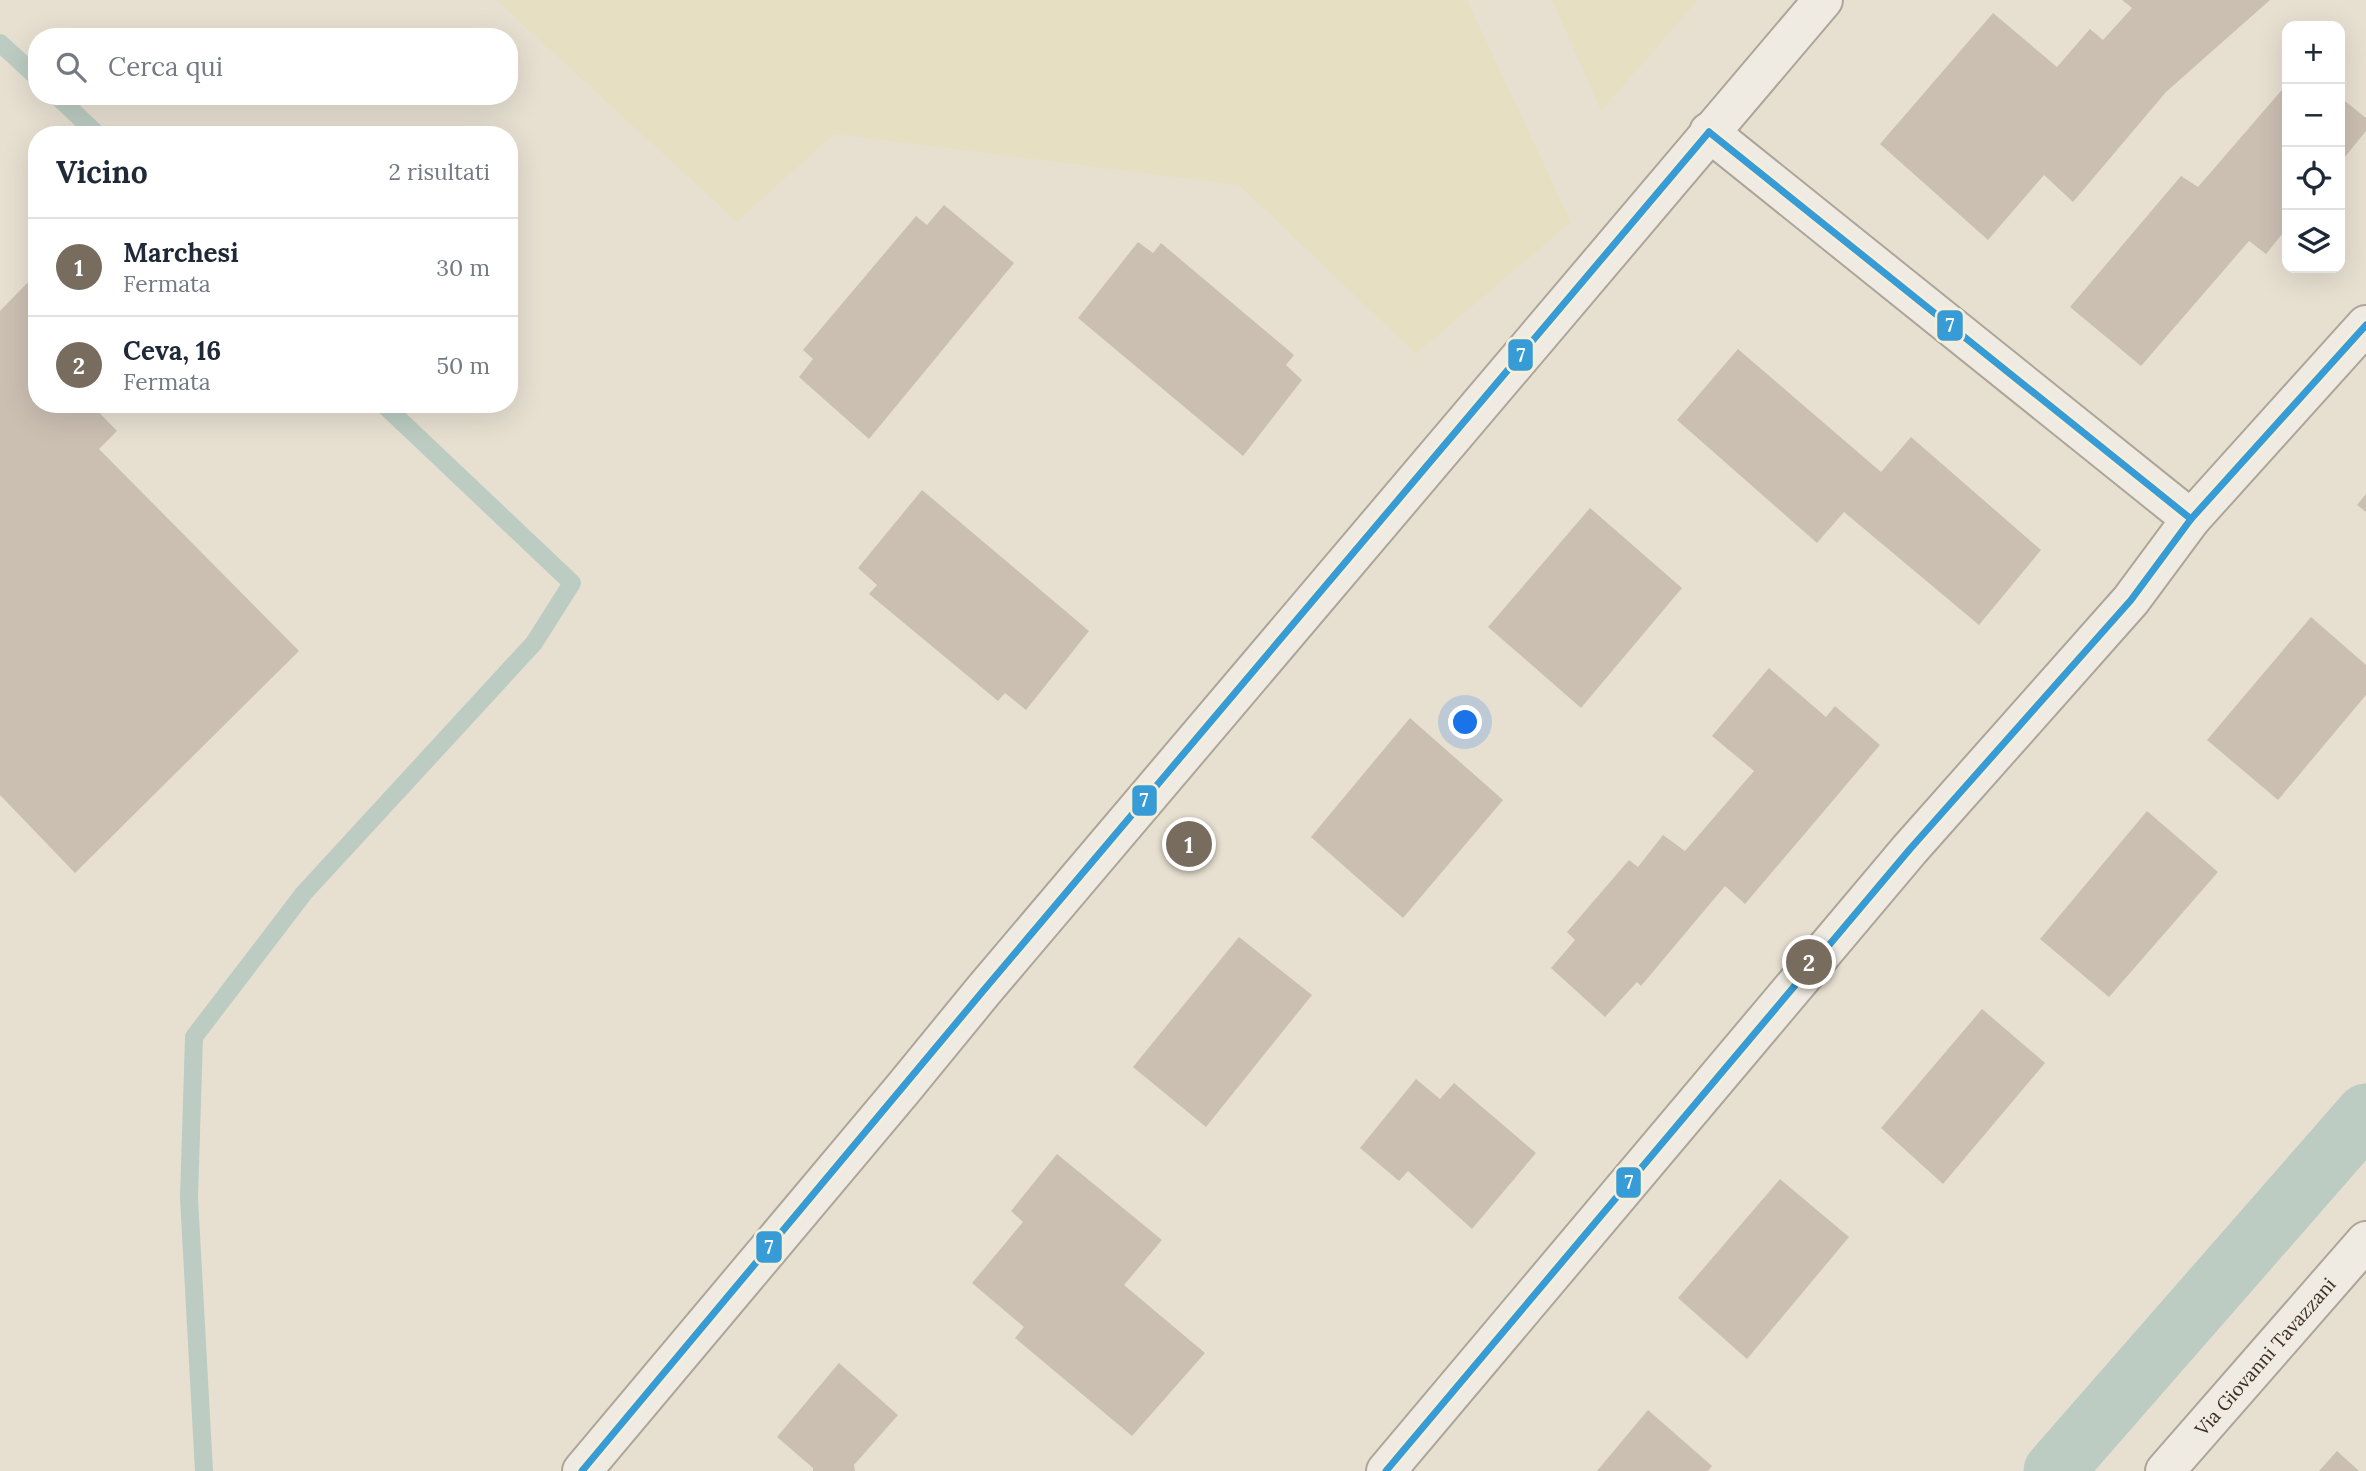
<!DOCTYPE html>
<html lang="it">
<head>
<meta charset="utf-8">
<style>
	:root { --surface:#fff; --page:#f2f2f3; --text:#1f2937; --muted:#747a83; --line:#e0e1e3; --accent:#786c5e }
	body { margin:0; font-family:Lora,serif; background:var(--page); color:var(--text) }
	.controls { position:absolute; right:21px; top:21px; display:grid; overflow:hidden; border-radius:14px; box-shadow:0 7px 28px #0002 }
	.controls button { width:63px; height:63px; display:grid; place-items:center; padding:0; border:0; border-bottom:2px solid var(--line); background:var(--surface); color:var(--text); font:35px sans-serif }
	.you { position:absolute; left:1466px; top:723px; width:24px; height:24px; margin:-18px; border:5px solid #fff; border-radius:50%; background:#1a73e8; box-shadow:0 0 0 10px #1a73e833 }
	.badge { display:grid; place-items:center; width:46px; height:46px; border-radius:50%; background:var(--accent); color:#fff; font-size:23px; font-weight:700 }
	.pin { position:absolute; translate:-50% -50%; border:4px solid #fff; box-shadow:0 2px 7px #0006 }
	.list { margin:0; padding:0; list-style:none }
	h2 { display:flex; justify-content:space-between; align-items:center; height:91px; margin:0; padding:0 28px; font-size:30px }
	h2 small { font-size:23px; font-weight:400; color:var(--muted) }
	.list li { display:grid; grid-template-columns:46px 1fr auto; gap:21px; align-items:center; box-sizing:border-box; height:98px; padding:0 28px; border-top:2px solid var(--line) }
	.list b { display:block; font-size:26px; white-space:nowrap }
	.list p { margin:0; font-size:23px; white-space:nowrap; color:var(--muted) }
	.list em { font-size:23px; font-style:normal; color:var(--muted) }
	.icon { flex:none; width:38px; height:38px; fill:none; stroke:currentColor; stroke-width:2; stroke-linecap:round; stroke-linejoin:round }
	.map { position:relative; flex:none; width:2366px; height:1471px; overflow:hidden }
	.search { position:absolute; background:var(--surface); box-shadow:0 7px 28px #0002; left:28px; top:28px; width:490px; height:77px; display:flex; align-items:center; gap:18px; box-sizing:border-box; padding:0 24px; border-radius:28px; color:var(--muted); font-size:26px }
	.panel { position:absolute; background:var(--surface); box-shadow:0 7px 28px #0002; left:28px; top:126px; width:490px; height:287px; border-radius:28px }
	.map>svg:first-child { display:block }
	.farmland { fill:#e6dfc2 }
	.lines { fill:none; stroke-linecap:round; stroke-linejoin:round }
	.stream { stroke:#bcccc2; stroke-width:18 }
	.canal { stroke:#bcccc2; stroke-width:61 }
	.building { fill:#cbbfb2 }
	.minor-casing { stroke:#ada599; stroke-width:42 }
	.minor { stroke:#efebe3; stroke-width:38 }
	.bus-1-casing { stroke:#f7eed8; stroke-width:12 }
	.bus-1 { stroke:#379cd6; stroke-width:7 }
	.labels { text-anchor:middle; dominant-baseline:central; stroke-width:7; stroke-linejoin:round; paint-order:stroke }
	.street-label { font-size:19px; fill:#3d2e20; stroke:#f7eed8 }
	.line-badge { stroke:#f7eed8; stroke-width:2.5 }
	.badge-label { font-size:19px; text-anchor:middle; font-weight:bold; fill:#fff }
</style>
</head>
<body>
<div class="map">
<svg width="2366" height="1471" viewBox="0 0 2366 1471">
	<rect width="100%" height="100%" fill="#e7e0d1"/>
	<g class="farmland">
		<polygon points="496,0 1467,0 1571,222 1416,354 1239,185 834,134 737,222"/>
		<polygon points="1552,0 1698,0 1601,111"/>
	</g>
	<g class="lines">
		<g class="stream">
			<polyline points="0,43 37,77"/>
			<polyline points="57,96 98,135"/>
			<polyline points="204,1471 189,1198 194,1037 304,893 534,643 572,583 383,404"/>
		</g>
		<polyline class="canal" points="2054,1471 2366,1114"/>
	</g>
	<g class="building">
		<polygon points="2122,0 2270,0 2166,92 2073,202 2044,175 1988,240 1880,144 1993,13 2057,67 2090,29 2103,40 2132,8"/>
		<polygon points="2287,84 2287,228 2266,254 2249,241 2141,366 2070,307 2181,176 2198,187"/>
		<polygon points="2340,97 2366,118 2366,131 2340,163"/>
		<polygon points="944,205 1014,263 869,439 799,377 813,359 803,350 916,216 927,225"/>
		<polygon points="1138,242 1153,253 1161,243 1294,355 1286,365 1302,380 1243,456 1078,318"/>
		<polygon points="37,273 37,404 91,404 117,431 99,449 299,651 75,873 0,795 0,311"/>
		<polygon points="1738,349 1881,472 1911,437 2041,550 1979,625 1844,512 1817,543 1677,420"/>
		<polygon points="922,490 1089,631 1026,710 1005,693 998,701 869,594 877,585 858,568"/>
		<polygon points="2366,494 2366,512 2357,505"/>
		<polygon points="1590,508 1682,588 1581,708 1488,627"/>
		<polygon points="2311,617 2366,665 2366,695 2278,800 2207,740"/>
		<polygon points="1769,668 1826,717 1835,706 1880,745 1745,904 1725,886 1641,986 1637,982 1605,1017 1551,968 1575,940 1567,932 1629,860 1638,867 1663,835 1685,851 1754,771 1712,736"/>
		<polygon points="1410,718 1503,800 1403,918 1311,837"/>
		<polygon points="2147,811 2218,872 2109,997 2040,939"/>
		<polygon points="1239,937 1312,995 1206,1127 1133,1067"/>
		<polygon points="1982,1009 2045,1063 1943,1184 1881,1128"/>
		<polygon points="1416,1079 1440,1099 1454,1083 1536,1153 1472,1229 1408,1171 1399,1181 1360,1148"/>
		<polygon points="1057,1154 1162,1240 1124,1285 1205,1353 1132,1436 1015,1338 1024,1327 972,1283 1023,1222 1011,1211"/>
		<polygon points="1780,1179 1849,1237 1747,1359 1678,1298"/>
		<polygon points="839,1363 898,1415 854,1465 855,1471 813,1471 813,1468 777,1437"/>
		<polygon points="1648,1410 1712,1466 1708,1471 1597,1471"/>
		<polygon points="2337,1451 2359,1471 2319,1471"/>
	</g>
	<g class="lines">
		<g class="minor-casing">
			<g id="minor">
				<polyline points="1709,132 2191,519"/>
				<polyline points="582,1471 902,1090 983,991 1823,0"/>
				<polyline points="1386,1471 1910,849 2131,600 2191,519 2366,325"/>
				<path id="s1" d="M 2165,1471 L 2366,1241"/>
			</g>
		</g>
		<use href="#minor" class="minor"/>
		<g class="bus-1-casing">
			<g id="bus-1">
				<polyline points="1709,132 2191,519"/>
				<polyline points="582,1471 983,991 1709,132"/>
				<polyline points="1386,1471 1910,849 2131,600 2191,519 2366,325"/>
			</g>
		</g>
		<use href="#bus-1" class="bus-1"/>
	</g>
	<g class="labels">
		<g class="street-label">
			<text stroke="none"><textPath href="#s1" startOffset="152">Via Giovanni Tavazzani</textPath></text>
		</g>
	</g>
	<g class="line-badge">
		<rect x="1936" y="309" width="28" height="33" rx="7" fill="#379cd6"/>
		<rect x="1507" y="338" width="27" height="34" rx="7" fill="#379cd6"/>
		<rect x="1131" y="784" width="27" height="33" rx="7" fill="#379cd6"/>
		<rect x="1615" y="1166" width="27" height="33" rx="7" fill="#379cd6"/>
		<rect x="755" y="1230" width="28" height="34" rx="7" fill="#379cd6"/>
	</g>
	<g class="badge-label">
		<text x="1950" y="332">7</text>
		<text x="1521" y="362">7</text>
		<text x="1144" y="807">7</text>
		<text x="1629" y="1189">7</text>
		<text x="769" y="1254">7</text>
	</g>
</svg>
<div class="controls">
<button>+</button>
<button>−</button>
<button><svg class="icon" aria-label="locate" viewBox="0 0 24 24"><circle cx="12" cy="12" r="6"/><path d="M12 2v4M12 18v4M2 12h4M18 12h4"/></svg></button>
<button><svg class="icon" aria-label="layers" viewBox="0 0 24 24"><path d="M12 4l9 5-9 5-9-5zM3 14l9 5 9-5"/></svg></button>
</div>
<div class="you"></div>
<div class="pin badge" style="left:1189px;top:844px">1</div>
<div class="pin badge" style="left:1809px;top:962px">2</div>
<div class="search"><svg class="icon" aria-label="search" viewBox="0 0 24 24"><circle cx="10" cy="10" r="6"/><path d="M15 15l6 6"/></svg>Cerca qui</div>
<section class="panel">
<h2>Vicino<small>2 risultati</small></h2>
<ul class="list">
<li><span class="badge">1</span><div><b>Marchesi</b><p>Fermata</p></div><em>30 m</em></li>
<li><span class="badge">2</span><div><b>Ceva, 16</b><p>Fermata</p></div><em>50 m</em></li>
</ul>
</section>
</div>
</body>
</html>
